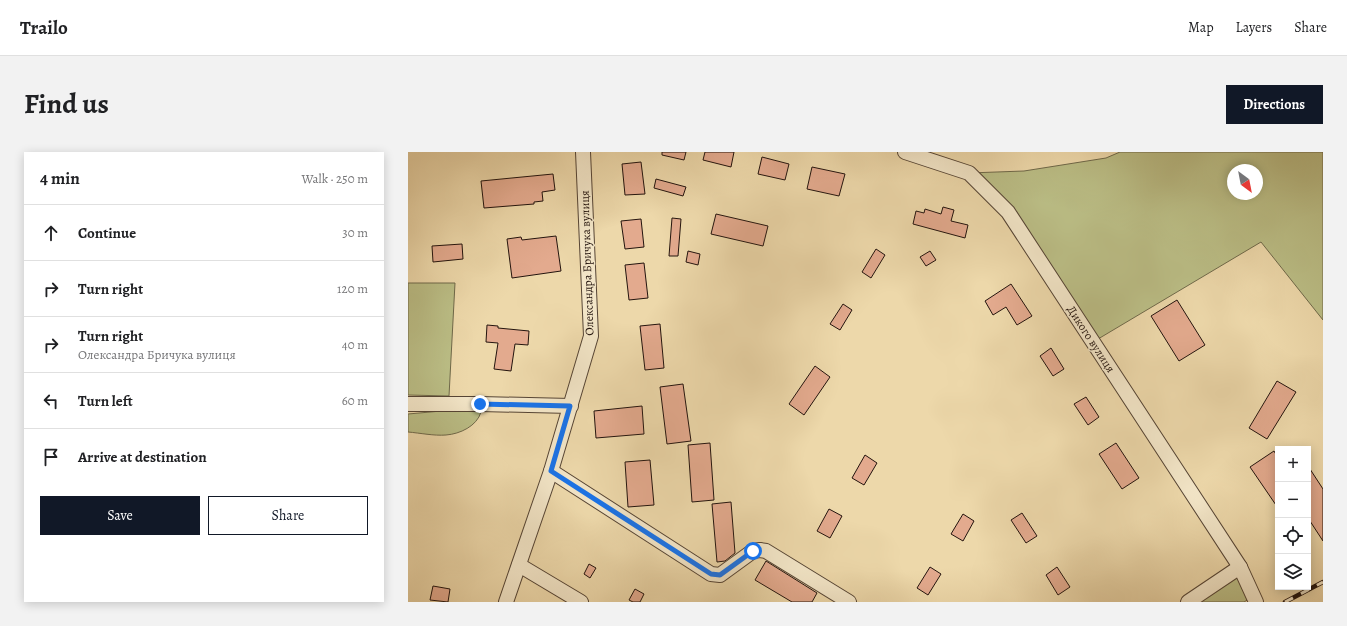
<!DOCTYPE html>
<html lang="en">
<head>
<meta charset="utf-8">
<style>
	:root { --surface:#fff; --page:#f2f2f2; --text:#202124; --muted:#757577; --line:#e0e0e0; --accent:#111827 }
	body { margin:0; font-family:Alegreya,serif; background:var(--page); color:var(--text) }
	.controls { position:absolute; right:12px; bottom:12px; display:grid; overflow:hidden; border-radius:0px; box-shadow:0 2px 10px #0003 }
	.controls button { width:36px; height:36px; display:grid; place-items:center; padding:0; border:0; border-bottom:1px solid var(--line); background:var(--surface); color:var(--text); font:20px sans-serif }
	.compass { position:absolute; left:819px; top:12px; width:36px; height:36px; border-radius:50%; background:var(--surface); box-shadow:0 2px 10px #0003; rotate:148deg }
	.stop { position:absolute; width:12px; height:12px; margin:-9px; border:3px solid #1a73e8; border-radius:50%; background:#fff }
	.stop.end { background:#1a73e8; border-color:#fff; box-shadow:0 1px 4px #0008 }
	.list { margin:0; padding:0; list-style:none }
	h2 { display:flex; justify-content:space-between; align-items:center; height:52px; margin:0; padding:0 16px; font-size:17px }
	h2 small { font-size:13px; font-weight:400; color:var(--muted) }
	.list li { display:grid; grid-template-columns:26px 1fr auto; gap:12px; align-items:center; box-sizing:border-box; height:56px; padding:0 16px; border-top:1px solid var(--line) }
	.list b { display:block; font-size:15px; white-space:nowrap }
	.list p { margin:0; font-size:13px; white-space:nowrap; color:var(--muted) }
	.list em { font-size:13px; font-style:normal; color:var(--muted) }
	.actions { display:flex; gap:8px; padding:12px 16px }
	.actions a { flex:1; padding:9px 0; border:1px solid var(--accent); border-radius:0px; text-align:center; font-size:14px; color:var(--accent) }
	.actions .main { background:var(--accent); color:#fff }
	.icon { flex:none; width:22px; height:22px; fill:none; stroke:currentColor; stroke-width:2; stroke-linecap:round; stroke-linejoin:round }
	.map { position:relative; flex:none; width:915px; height:450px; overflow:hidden; border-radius:0px }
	header { display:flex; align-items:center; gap:24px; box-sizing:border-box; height:56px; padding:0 20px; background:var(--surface); border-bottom:1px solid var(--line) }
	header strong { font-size:19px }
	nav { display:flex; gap:22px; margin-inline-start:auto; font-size:14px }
	.intro { display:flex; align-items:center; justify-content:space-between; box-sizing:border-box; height:96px; padding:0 24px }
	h1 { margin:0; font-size:28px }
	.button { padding:10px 18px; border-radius:0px; background:var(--accent); color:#fff; font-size:14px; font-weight:700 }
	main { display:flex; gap:24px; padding:0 24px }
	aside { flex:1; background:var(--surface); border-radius:0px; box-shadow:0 2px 10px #0003 }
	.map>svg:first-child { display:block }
	.green { fill:#bbbe86; stroke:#6f694a; fill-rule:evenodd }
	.building { fill:#e3aa8e; stroke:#23140e }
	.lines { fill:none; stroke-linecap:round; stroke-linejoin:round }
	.minor-casing { stroke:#564535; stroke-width:16 }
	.minor { stroke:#f3e6c8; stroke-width:14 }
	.rail-casing { stroke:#23140e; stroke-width:4.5 }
	.rail { stroke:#f3e6c8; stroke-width:3; stroke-dasharray:9; stroke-linecap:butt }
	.route { stroke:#1a73e8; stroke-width:5 }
	.labels { text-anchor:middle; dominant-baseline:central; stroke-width:3; stroke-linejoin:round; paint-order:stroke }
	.street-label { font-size:12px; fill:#23140e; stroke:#f3e6c8 }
</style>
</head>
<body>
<header>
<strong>Trailo</strong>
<nav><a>Map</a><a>Layers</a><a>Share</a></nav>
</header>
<div class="intro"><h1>Find us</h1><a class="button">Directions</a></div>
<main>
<aside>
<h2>4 min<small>Walk · 250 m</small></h2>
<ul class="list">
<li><svg class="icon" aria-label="ahead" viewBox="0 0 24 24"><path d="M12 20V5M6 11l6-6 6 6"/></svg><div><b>Continue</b></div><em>30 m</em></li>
<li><svg class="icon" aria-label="right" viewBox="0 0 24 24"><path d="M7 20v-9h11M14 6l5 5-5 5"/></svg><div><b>Turn right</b></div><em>120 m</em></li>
<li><svg class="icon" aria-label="right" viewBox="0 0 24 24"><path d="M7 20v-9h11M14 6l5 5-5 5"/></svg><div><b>Turn right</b><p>Олександра Бричука вулиця</p></div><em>40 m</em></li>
<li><svg class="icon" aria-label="left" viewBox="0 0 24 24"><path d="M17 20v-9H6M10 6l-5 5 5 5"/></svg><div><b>Turn left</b></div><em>60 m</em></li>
<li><svg class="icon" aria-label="arrive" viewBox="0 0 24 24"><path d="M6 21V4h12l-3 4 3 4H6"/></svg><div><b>Arrive at destination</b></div></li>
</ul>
<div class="actions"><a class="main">Save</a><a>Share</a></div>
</aside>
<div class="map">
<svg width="915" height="450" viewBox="0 0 915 450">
	<rect width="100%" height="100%" fill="#edd8aa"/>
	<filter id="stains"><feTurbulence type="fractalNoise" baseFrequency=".005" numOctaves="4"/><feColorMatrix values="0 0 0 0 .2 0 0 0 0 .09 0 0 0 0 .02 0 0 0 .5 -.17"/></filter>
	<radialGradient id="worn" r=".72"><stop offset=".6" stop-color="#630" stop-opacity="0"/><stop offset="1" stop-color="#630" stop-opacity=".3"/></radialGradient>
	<g class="green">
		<path d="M 712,0 L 915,0 L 915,168 L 853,90 L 685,190 L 600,60 L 561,21 L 616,19 L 698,6 ZM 825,18 L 849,18 L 849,42 L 825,42 Z"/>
		<polygon points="0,131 47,131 41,244 0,243"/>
		<path d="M 67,256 L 73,260 C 69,274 52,282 38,283 C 26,284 12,281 0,280 L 0,262 Z"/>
		<polygon points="832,415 846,444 836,450 780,450"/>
	</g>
	<g class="building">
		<polygon points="254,0 278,0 276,8 254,3"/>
		<polygon points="297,0 326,0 323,15 295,8"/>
		<polygon points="354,5 381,12 377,28 350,22"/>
		<polygon points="233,10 237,42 217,43 214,12"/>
		<polygon points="404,15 437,22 431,44 399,37"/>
		<polygon points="145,22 147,38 134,40 135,49 126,50 126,52 76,56 73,29"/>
		<polygon points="248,27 278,35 275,44 246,36"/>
		<polygon points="535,55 546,58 543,69 560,73 557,86 505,72 508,59 516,61 517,57 533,62"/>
		<polygon points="308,62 360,74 355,94 303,82"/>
		<polygon points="264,66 273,67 270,104 261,104"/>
		<polygon points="233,67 236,95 217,97 213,69"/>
		<polygon points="148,84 153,119 104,126 99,87 113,85 114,88"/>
		<polygon points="54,92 55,107 25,110 24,94"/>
		<polygon points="468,97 477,103 463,126 454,120"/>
		<polygon points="280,99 292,102 290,113 278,110"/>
		<polygon points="522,99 528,108 518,114 512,105"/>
		<polygon points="236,111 240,146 221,148 217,113"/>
		<polygon points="603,132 624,164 609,173 598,155 585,163 577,149"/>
		<polygon points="769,148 797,193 771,209 743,164"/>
		<polygon points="435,152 444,158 432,178 422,172"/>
		<polygon points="252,172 256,216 237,218 232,174"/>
		<polygon points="79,173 90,174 90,176 121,179 120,193 107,192 103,219 86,217 90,191 78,190"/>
		<polygon points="643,196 656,217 645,224 632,204"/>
		<polygon points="407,214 422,225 396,263 381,252"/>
		<polygon points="869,229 888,240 859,287 841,276"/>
		<polygon points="275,232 283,289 259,292 252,235"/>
		<polygon points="678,245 691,265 680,273 666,252"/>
		<polygon points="234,254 236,282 188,286 186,259"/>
		<polygon points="302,291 306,348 284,350 280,293"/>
		<polygon points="708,291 731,326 714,337 691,302"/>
		<polygon points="866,299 870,306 870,356 842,315"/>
		<polygon points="457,303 469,311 456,333 444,326"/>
		<polygon points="242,308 246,353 220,355 217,310"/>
		<polygon points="900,314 915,337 915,389 900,366"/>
		<polygon points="323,350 327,401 317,409 309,410 304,352"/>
		<polygon points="421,357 434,364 422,386 409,379"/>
		<polygon points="614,361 629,384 618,391 603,368"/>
		<polygon points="555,362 566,369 555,389 543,382"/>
		<polygon points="358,409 409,441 404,450 384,450 347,428"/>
		<polygon points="181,412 188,416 182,426 176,422"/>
		<polygon points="522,415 533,422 520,443 509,436"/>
		<polygon points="649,415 662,435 650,443 638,423"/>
		<polygon points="25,434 42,437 40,450 22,448"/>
		<polygon points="227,437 236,442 232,450 225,450 221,448"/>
	</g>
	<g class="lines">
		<g class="minor-casing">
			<g id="minor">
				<polyline points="497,0 561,21 600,60 832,415 848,450"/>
				<polyline points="0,252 72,252 163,254"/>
				<polyline points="143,319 303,422 312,423 345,399 352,398 358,399 441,450"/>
				<polyline points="111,413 173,450"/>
				<polyline points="98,450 143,319 183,184 175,0"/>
				<polyline points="780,450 832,415"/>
			</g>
		</g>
		<use href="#minor" class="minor"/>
		<g class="rail-casing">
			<polyline id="rail" points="877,450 915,430"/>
		</g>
		<use href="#rail" class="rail"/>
	</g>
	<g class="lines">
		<polyline class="route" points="72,252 162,254 143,319 303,422 312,423 345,399"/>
	</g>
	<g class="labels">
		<g class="street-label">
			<text transform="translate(179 111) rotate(-92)">Олександра Бричука вулиця</text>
			<text transform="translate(683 187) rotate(57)">Дикого вулиця</text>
		</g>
	</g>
	<rect width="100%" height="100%" filter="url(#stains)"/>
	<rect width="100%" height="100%" fill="url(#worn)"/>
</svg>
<div class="controls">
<button>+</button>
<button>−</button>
<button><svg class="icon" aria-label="locate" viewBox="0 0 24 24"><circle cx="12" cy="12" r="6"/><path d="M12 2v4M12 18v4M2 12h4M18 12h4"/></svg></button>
<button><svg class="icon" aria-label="layers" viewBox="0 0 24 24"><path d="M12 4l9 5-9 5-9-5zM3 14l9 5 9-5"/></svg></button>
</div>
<svg class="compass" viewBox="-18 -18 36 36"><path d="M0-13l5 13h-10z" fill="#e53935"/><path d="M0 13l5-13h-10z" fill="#757577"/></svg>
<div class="stop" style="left:345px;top:399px"></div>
<div class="stop end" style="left:72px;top:252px"></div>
</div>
</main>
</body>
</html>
